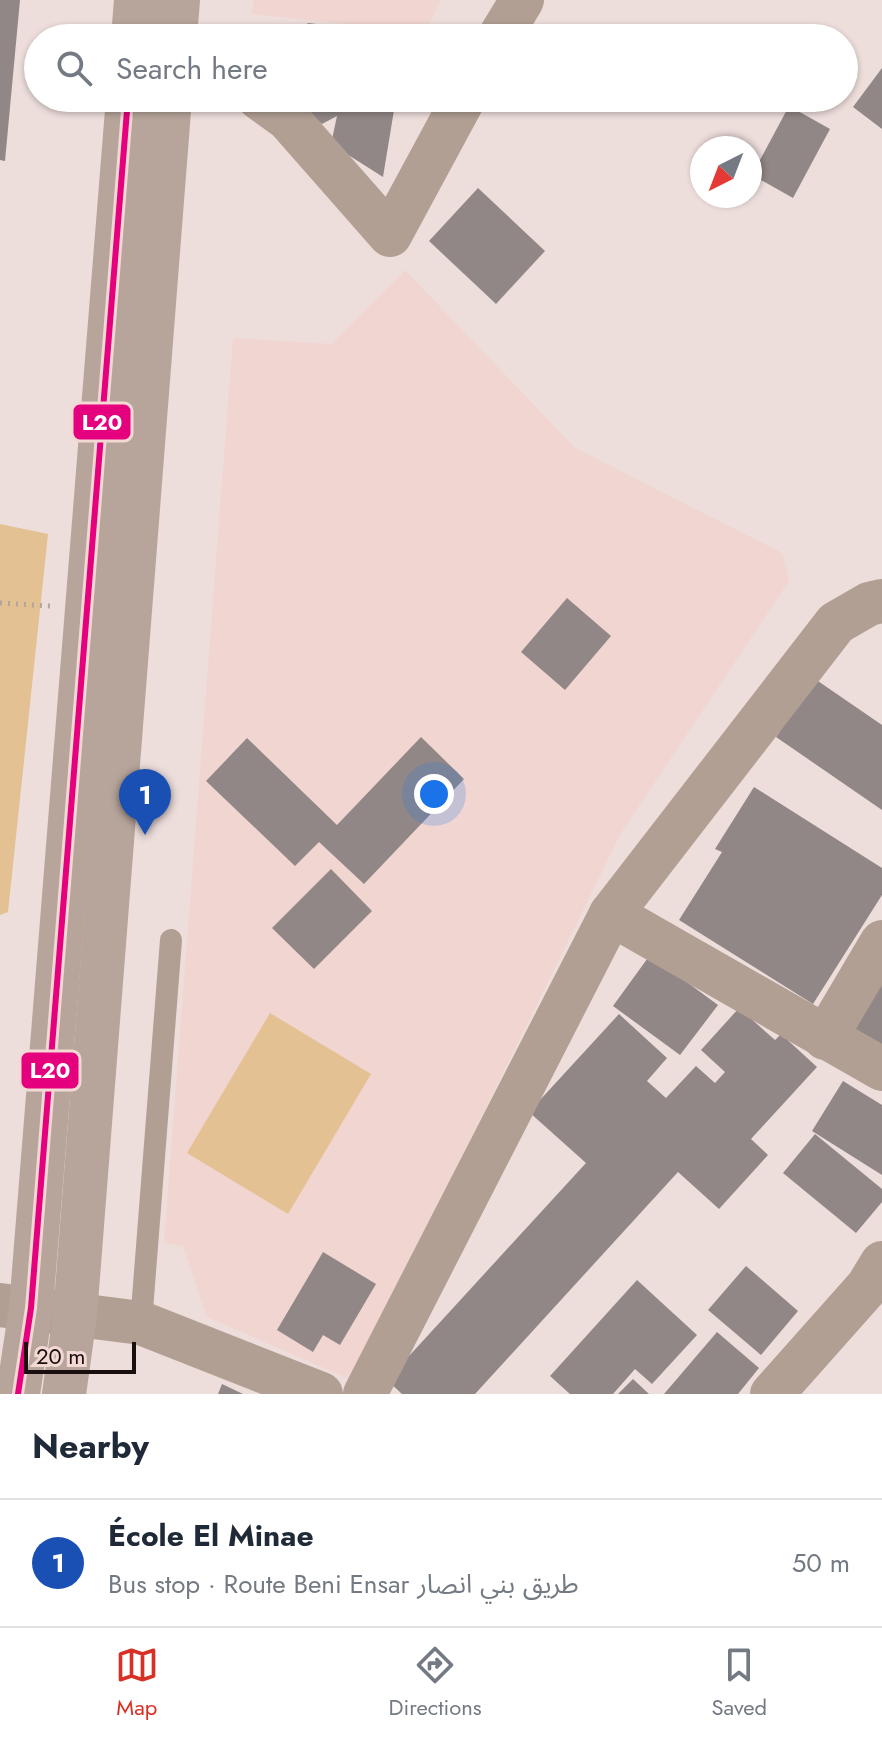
<!DOCTYPE html>
<html lang="en">
<head>
<meta charset="utf-8">
<style>
	:root { --surface:#fff; --page:#f6f6f7; --text:#1f2937; --muted:#747a83; --line:#e0e1e3; --accent:#d93025 }
	body { margin:0; font-family:Jost,"Noto Sans Arabic",sans-serif; background:var(--page); color:var(--text) }
	.compass { position:absolute; left:690px; top:136px; width:72px; height:72px; border-radius:50%; background:var(--surface); box-shadow:0 2px 6px #0004; rotate:222deg }
	.scale { position:absolute; left:24px; bottom:20px; width:112px; box-sizing:border-box; padding-left:8px; border:4px solid #180f0e; border-top:0; font-size:22px; line-height:28px; white-space:nowrap; color:#180f0e; -webkit-text-stroke:6px #f4d8d4; paint-order:stroke }
	.you { position:absolute; left:434px; top:794px; width:28px; height:28px; margin:-20px; border:6px solid #fff; border-radius:50%; background:#1a73e8; box-shadow:0 0 0 12px #1a73e833 }
	.badge { display:grid; place-items:center; width:52px; height:52px; border-radius:50%; background:var(--accent); color:#fff; font-size:26px; font-weight:700 }
	.pin { position:absolute; translate:-50% -66px; filter:drop-shadow(0 2px 4px #0008) }
	.pin::after { content:''; position:absolute; top:42px; width:28px; height:24px; background:inherit; clip-path:polygon(0 0,100% 0,50% 100%) }
	.list { margin:0; padding:0; list-style:none }
	h2 { display:flex; justify-content:space-between; align-items:center; height:104px; margin:0; padding:0 32px; font-size:34px }
	h2 small { font-size:26px; font-weight:400; color:var(--muted) }
	.list li { display:grid; grid-template-columns:52px 1fr auto; gap:24px; align-items:center; box-sizing:border-box; height:128px; padding:0 32px; border-top:2px solid var(--line) }
	.list b { display:block; font-size:30px; white-space:nowrap }
	.list p { margin:0; font-size:26px; white-space:nowrap; color:var(--muted) }
	.list em { font-size:26px; font-style:normal; color:var(--muted) }
	.icon { flex:none; width:44px; height:44px; fill:none; stroke:currentColor; stroke-width:2; stroke-linecap:round; stroke-linejoin:round }
	.map { position:relative; flex:none; width:882px; height:1394px; overflow:hidden }
	.search { position:absolute; background:var(--surface); box-shadow:0 2px 6px #0004; left:24px; right:24px; top:24px; height:88px; display:flex; align-items:center; gap:20px; box-sizing:border-box; padding:0 28px; border-radius:44px; color:var(--muted); font-size:30px }
	.sheet { height:232px; background:var(--surface) }
	nav { display:flex; justify-content:space-around; align-items:center; box-sizing:border-box; height:112px; border-top:2px solid var(--line); background:var(--surface); font-size:22px; color:var(--muted) }
	nav a { display:grid; justify-items:center; gap:4px }
	nav .on { color:var(--accent) }
	.map>svg:first-child { display:block }
	.built { fill:#f0d5d1 }
	.green { fill:#e3c193 }
	.building { fill:#928787 }
	.lines { fill:none; stroke-linecap:round; stroke-linejoin:round }
	.path { stroke:#b3a49e; stroke-width:5; stroke-dasharray:2 6; stroke-linecap:butt }
	.lane { stroke:#b29f94; stroke-width:22 }
	.street { stroke:#b29f94; stroke-width:44 }
	.highway { stroke:#b7a59b; stroke-width:44 }
	.bus-1-casing { stroke:#f4d8d4; stroke-width:12 }
	.bus-1 { stroke:#e5007d; stroke-width:6 }
	.line-badge { stroke:#f4d8d4; stroke-width:3 }
	.badge-label { font-size:22px; text-anchor:middle; font-weight:bold; fill:#fff }
</style>
</head>
<body>
<div class="map">
<svg width="882" height="1394" viewBox="0 0 882 1394">
	<rect width="100%" height="100%" fill="#eddedb"/>
	<g class="built">
		<polygon points="254,0 441,0 425,32 252,14"/>
		<polygon points="405,270 575,448 782,553 789,581 621,833 352,1380 207,1317 183,1246 164,1243 233,338 331,344"/>
	</g>
	<g class="green">
		<polygon points="0,524 48,534 8,912 0,915"/>
		<polygon points="270,1013 371,1074 288,1214 187,1153"/>
	</g>
	<g class="building">
		<polygon points="0,0 20,0 5,161 0,160"/>
		<polygon points="308,23 365,30 398,38 293,38"/>
		<polygon points="882,68 882,129 853,107"/>
		<polygon points="291,98 396,98 383,177 331,144 337,116 322,124"/>
		<polygon points="789,106 830,129 793,198 752,175"/>
		<polygon points="478,188 545,251 496,304 429,241"/>
		<polygon points="567,598 611,636 565,690 521,652"/>
		<polygon points="815,679 882,725 882,810 776,737"/>
		<polygon points="421,737 464,779 364,884 319,842 295,866 206,781 247,738 337,825"/>
		<polygon points="754,787 882,868 882,895 813,1004 679,920 722,852 715,849"/>
		<polygon points="331,869 372,911 314,969 272,928"/>
		<polygon points="650,955 718,1005 680,1055 613,1006"/>
		<polygon points="882,960 882,1056 847,1031"/>
		<polygon points="739,1008 775,1040 781,1034 817,1067 751,1139 768,1155 719,1209 678,1172 475,1394 402,1394 387,1380 586,1163 529,1112 619,1014 667,1058 647,1081 666,1098 696,1066 715,1083 725,1072 701,1050"/>
		<polygon points="843,1081 882,1105 882,1175 812,1131"/>
		<polygon points="815,1134 882,1189 882,1202 856,1233 783,1173"/>
		<polygon points="323,1252 376,1284 340,1345 323,1335 313,1352 277,1330"/>
		<polygon points="746,1266 798,1311 761,1355 708,1310"/>
		<polygon points="637,1280 697,1335 652,1384 635,1369 613,1394 570,1394 550,1376"/>
		<polygon points="717,1332 759,1368 738,1394 664,1394"/>
		<polygon points="633,1379 649,1394 618,1394"/>
		<polygon points="222,1384 243,1394 218,1394"/>
	</g>
	<g class="lines">
		<polyline class="path" points="0,603 50,606"/>
		<polyline class="lane" points="141,1323 171,940"/>
		<g class="street">
			<polyline points="499,38 522,0"/>
			<polyline points="259,98 288,119 390,235 464,98"/>
			<polyline points="611,914 882,1069"/>
			<polyline points="825,1038 882,942"/>
			<polyline points="0,1305 141,1323 321,1394"/>
			<polyline points="365,1394 611,914 836,623 869,604 882,601"/>
			<polyline points="772,1394 868,1286 882,1263"/>
		</g>
		<g class="highway">
			<polyline points="133,38 136,0"/>
			<polyline points="175,38 178,0"/>
			<polyline points="18,1394 31,1308 128,98"/>
			<polyline points="64,1394 75,1315 170,98"/>
		</g>
		<g class="bus-1-casing">
			<polyline id="bus-1" points="18,1394 31,1308 128,98"/>
		</g>
		<use href="#bus-1" class="bus-1"/>
	</g>
	<g class="line-badge">
		<rect x="72" y="403" width="60" height="38" rx="8" fill="#e5007d"/>
		<rect x="20" y="1051" width="60" height="39" rx="8" fill="#e5007d"/>
	</g>
	<g class="badge-label">
		<text x="102" y="430">L20</text>
		<text x="50" y="1078">L20</text>
	</g>
</svg>
<svg class="compass" viewBox="-18 -18 36 36"><path d="M0-13l5 13h-10z" fill="#e53935"/><path d="M0 13l5-13h-10z" fill="#747a83"/></svg>
<div class="scale">20 m</div>
<div class="you"></div>
<div class="pin badge" style="left:145px;top:835px;background:#1a4fb4">1</div>
<div class="search"><svg class="icon" aria-label="search" viewBox="0 0 24 24"><circle cx="10" cy="10" r="6"/><path d="M15 15l6 6"/></svg>Search here</div>
</div>
<section class="sheet">
<h2>Nearby<small></small></h2>
<ul class="list">
<li><span class="badge" style="background:#1a4fb4">1</span><div><b>École El Minae</b><p>Bus stop · Route Beni Ensar طريق بني انصار</p></div><em>50 m</em></li>
</ul>
</section>
<nav>
<a class="on"><svg class="icon" aria-label="map" viewBox="0 0 24 24"><path d="M3 6l6-2 6 2 6-2v14l-6 2-6-2-6 2zM9 4v14M15 6v14"/></svg>Map</a>
<a><svg class="icon" aria-label="directions" viewBox="0 0 24 24"><path d="M12 3l9 9-9 9-9-9zM9 14v-3h6M13 9l2 2-2 2"/></svg>Directions</a>
<a><svg class="icon" aria-label="saved" viewBox="0 0 24 24"><path d="M7 4h10v16l-5-4-5 4z"/></svg>Saved</a>
</nav>
</body>
</html>
